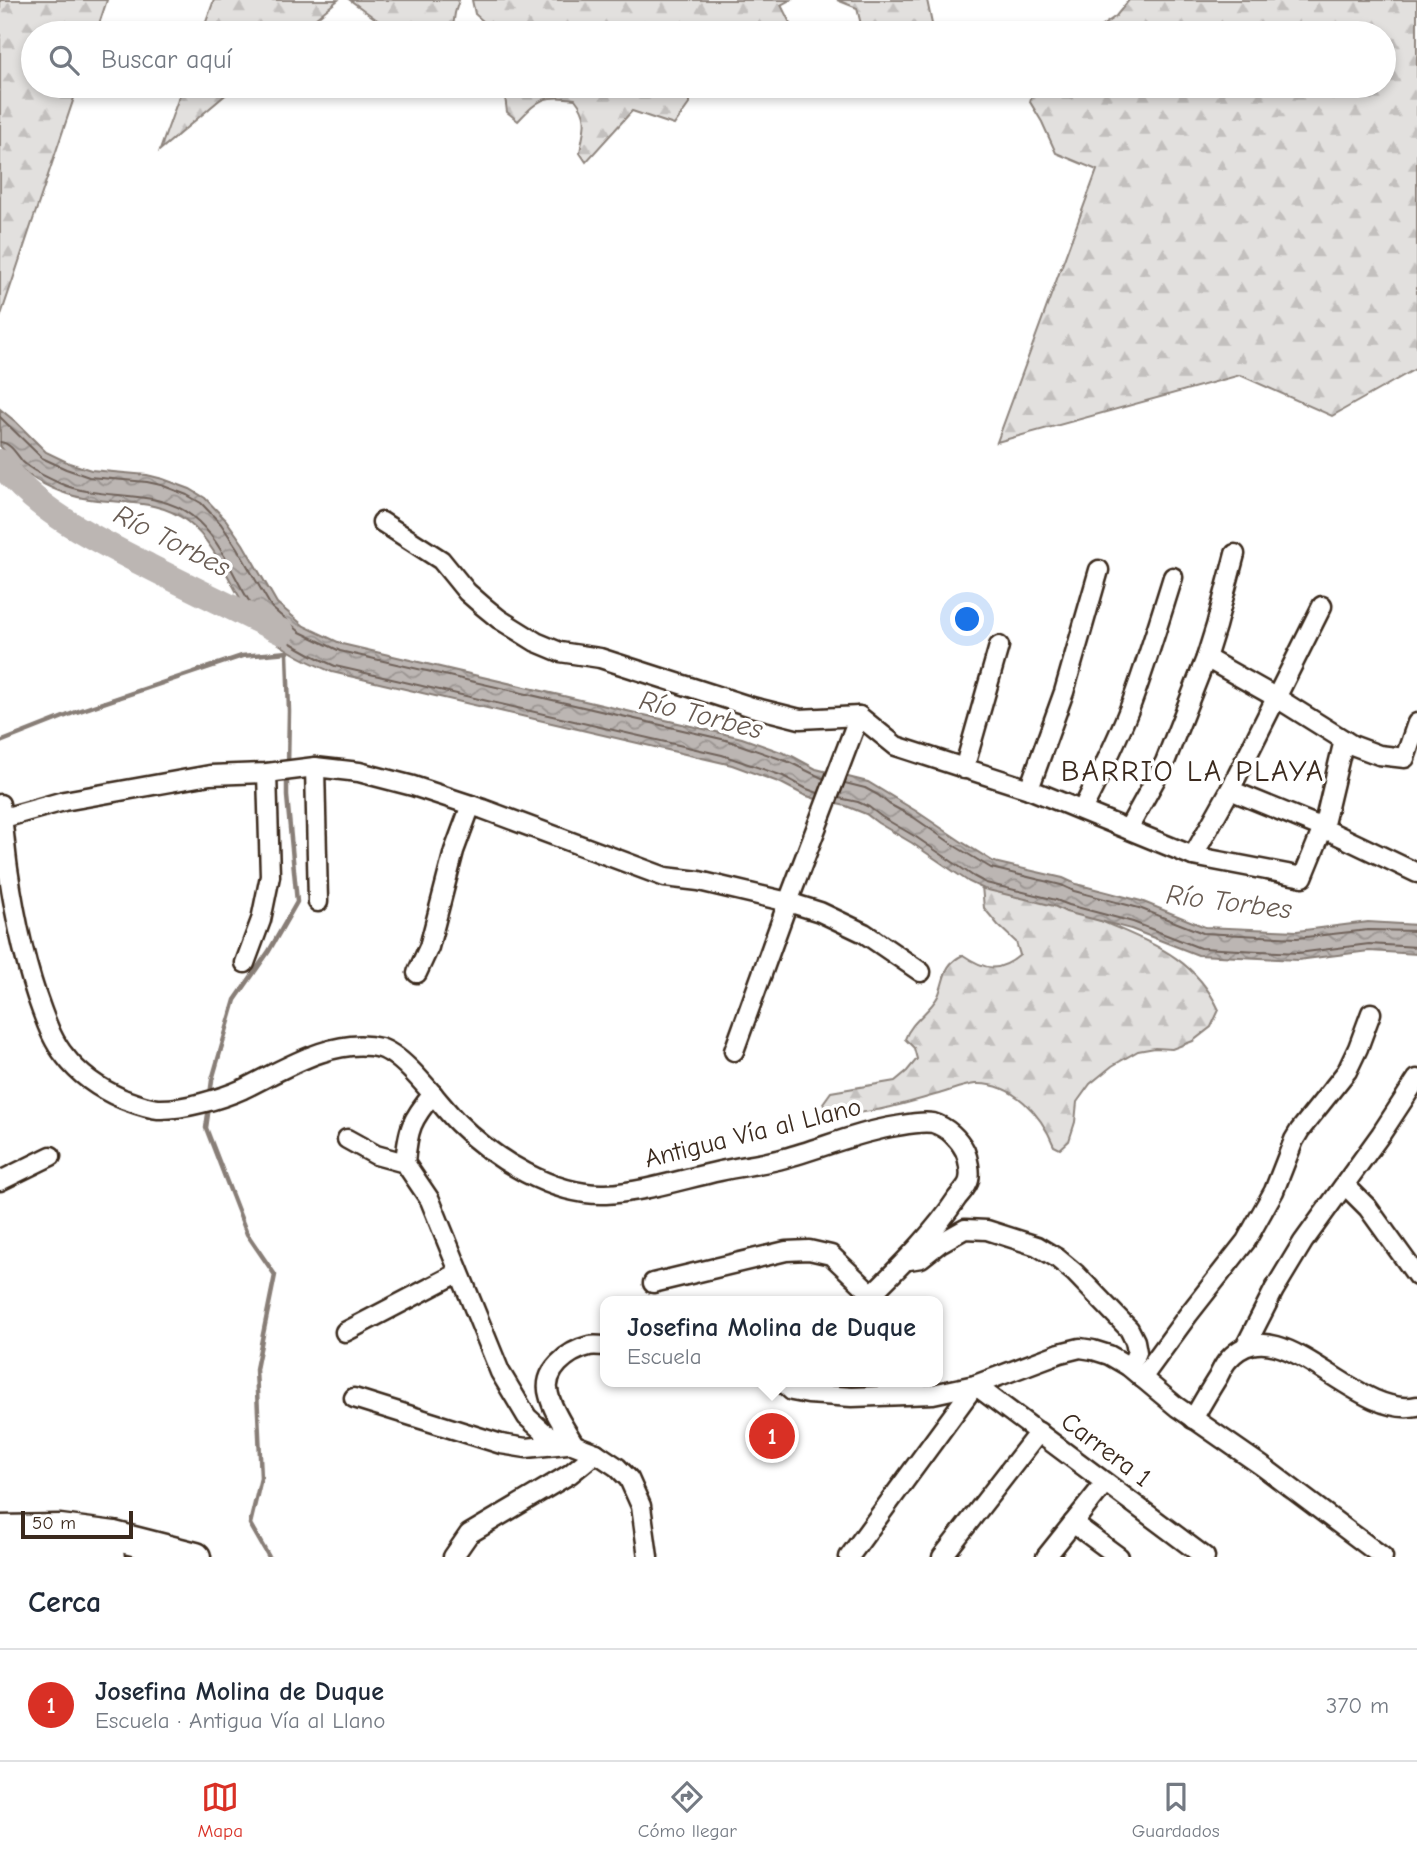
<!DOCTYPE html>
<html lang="es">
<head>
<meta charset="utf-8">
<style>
	:root { --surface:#fff; --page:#f6f6f7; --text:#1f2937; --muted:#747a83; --line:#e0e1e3; --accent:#d93025 }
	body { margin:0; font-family:"Comic Neue",sans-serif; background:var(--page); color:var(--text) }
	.scale { position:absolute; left:21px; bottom:18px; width:112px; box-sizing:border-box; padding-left:7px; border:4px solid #3b2a1e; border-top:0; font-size:19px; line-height:24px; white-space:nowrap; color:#3b2a1e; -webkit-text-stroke:5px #fff; paint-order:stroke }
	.you { position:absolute; left:968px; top:620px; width:24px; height:24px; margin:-18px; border:5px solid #fff; border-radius:50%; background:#1a73e8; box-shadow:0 0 0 10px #1a73e833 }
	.badge { display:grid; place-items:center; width:46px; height:46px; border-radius:50%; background:var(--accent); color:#fff; font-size:23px; font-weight:700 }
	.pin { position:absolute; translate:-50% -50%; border:4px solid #fff; box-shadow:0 2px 7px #0006 }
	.popup { position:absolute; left:600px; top:1296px; width:343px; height:91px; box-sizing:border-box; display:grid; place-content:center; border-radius:14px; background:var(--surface); filter:drop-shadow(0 2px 5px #0005); font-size:23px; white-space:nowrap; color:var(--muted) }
	.popup b { font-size:26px; color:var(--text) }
	.popup::after { content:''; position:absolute; left:50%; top:100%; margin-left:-14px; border:14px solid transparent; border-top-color:var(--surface) }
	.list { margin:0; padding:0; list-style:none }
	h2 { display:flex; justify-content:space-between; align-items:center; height:91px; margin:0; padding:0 28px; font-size:30px }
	h2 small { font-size:23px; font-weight:400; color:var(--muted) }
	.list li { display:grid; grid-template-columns:46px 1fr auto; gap:21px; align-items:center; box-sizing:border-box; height:112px; padding:0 28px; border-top:2px solid var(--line) }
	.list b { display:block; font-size:26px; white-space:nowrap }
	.list p { margin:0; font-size:23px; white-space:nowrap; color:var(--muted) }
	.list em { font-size:23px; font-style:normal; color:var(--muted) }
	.icon { flex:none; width:38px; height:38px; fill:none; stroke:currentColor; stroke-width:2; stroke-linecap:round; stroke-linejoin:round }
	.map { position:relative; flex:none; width:1417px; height:1557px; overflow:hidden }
	.search { position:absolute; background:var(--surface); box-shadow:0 4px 10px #0003; left:21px; right:21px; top:21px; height:77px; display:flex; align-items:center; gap:18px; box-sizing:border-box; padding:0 24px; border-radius:38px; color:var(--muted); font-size:26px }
	.sheet { height:203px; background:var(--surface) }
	nav { display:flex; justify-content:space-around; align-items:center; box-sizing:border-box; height:98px; border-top:2px solid var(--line); background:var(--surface); font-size:19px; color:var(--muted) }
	nav a { display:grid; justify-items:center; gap:4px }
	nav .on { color:var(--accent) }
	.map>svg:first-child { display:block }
	.forest { fill:url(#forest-firs); stroke:#8e857e; stroke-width:2 }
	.water { fill:url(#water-waves); stroke:#887e77; stroke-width:2 }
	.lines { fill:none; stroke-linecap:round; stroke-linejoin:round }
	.shore { stroke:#6f625a; stroke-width:2 }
	.stream { stroke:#887e77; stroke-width:4.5 }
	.river { stroke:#bcb6b3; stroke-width:26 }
	.minor-casing { stroke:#3b2a1e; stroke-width:23 }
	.trunk-casing { stroke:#3b2a1e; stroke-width:33 }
	.minor { stroke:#fff; stroke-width:18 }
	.trunk { stroke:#fff; stroke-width:28 }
	.labels { text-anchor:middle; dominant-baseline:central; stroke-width:7; stroke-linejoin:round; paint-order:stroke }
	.street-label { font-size:26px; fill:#3b2a1e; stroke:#fff }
	.water-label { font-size:28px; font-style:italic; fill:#685b52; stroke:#fff }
	.quarter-label { font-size:30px; letter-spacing:2px; fill:#3b2a1e; stroke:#fff }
</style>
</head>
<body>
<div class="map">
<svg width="1417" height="1557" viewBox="0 0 1417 1557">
	<defs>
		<pattern id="forest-firs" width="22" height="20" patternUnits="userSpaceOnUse" patternTransform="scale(1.75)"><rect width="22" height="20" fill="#e2e0de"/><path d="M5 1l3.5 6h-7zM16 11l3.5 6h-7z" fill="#c3c0be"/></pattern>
		<pattern id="water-waves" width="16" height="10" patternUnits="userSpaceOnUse" patternTransform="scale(1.75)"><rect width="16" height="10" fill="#bcb6b3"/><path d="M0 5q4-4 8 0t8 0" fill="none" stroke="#9a9491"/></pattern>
	</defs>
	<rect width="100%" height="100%" fill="#fff"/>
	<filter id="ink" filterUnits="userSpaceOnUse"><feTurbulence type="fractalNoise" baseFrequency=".0143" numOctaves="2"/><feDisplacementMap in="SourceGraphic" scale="14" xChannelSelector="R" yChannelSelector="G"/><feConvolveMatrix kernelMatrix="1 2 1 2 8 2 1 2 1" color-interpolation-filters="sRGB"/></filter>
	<g filter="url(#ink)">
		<g class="forest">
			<polygon points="0,0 107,0 96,33 33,33 33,86 78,86 0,318"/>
			<polygon points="214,0 338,0 298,33 202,33"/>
			<polygon points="350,0 459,0 455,13 452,33 395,33"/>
			<polygon points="472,0 790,0 781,5 794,31 792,33 489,33 483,21 475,14"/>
			<polygon points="837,0 927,0 932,24 929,33 863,33 857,8"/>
			<polygon points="1129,0 1417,0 1417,368 1332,416 1240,375 997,442 1097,170 1056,153 1042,122 1030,102 1034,86 1063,86 1068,94 1073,97 1077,86 1384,86 1384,33 1092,33 1116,16"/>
			<polygon points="183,86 236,86 160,150"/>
			<path d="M 508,86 L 699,86 L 689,93 L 689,104 L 674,125 L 632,111 L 586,162 L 580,153 C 583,130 591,119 575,99 C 545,94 539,99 518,121 L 507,112 L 505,96 Z"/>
			<path d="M 982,886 C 1011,892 1041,897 1070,906 C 1080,909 1089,916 1099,920 C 1150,943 1194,956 1219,1010 L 1211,1027 L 1193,1041 L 1172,1049 L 1155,1048 L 1138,1051 L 1112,1066 L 1090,1084 L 1077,1102 L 1075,1122 L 1069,1141 L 1060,1149 L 1054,1146 C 1041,1114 1013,1082 975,1084 C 963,1085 950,1091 939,1094 C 902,1104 867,1116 828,1114 L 823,1103 L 831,1092 L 895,1081 L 907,1071 L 917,1059 L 914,1048 L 905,1039 C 912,1020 930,1012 938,996 C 946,978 942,965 963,955 C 985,970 999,973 1020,955 L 1016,942 L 998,925 L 984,908 Z"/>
		</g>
		<path class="water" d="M 0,409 L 16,422 L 46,452 L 69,463 L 91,470 L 147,475 L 163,479 L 190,489 L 205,498 L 226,520 L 243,544 L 277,603 L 304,626 L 342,644 L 742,738 L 792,756 L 816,769 L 868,782 L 916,811 L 962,842 L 994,862 L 1063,878 L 1076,884 L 1141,901 L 1205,927 L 1297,931 L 1368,922 L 1417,925 L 1417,954 L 1369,951 L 1298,960 L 1198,955 L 1131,929 L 1066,912 L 1054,906 L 984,889 L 969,882 L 912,843 L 878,823 L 866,814 L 846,806 L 819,800 L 804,795 L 781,783 L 732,765 L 332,672 C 306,661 270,644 253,619 C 231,588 218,546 188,522 C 157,496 111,506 74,496 C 55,491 32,480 18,466 C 11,460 6,452 0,446 Z"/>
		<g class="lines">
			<g class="shore">
				<polyline points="0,417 42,458 66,469 89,477 147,482 161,485 187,495 201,503 221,524 237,548 272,608 300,632 340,651 726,740 789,762 824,779"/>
				<path d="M 0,442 C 11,443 16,454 23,462 C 33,472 47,477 59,483 C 101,502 156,487 192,516 C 225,542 235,586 260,617 C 277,638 310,655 335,666 L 722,755 L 783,776 L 807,789 L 818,793"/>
				<polyline points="845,783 865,788 878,795 889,804 913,817 958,848 991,868 1061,885 1074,891 1139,908 1203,933 1297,938 1368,930 1417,931"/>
				<polyline points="839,798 858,802 869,807 882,817 916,837 973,876 986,883 1056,900 1069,905 1133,922 1200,948 1298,953 1369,944 1417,947"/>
			</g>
			<g class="stream">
				<polyline points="287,653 289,711 288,767"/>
				<polyline points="0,742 76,712 242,656 288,652"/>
				<polyline points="210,1095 212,1080 235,1000 269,951 297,902 287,796 287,775"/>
				<polyline points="209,1107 206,1128 247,1234 275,1275 256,1369 261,1478 250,1524 269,1557"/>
			</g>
			<path class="river" d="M 0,462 C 36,512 99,541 152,568 C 195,590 239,611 282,632"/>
			<g class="minor-casing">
				<g id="minor">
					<polyline points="382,522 441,560 467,592 483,606 499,619 536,642 560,652 600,658 752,707 800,719 859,716 896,746 1029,789 1193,856 1303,877 1323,828 1344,740"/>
					<polyline points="1206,658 1277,698 1352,745 1379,755 1405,758 1417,723"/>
					<polyline points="315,767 318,902"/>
					<polyline points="964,769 999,646"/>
					<polyline points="1029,789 1064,692 1099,570"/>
					<polyline points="1230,790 1323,828 1417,873"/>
					<path d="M 0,804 C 4,826 5,848 8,869 C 15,917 25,966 42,1011 C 48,1027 54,1043 65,1056 C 80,1076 100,1089 123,1099 C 134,1103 146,1108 158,1109 C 182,1110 221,1099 243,1089 C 282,1070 335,1036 380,1048 C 405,1055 439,1104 458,1123 C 494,1159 553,1196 606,1194 C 644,1192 683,1179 720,1171 C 742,1166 764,1164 785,1158 C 822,1148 858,1132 897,1126 C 908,1124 922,1121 933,1123 C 947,1127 959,1139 965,1151 C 968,1158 971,1172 969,1180 C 968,1186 961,1193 957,1198 C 932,1236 897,1269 865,1301"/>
					<path d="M 1082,810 C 1100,775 1118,739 1132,702 C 1147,661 1160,619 1173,577"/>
					<polyline points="0,819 64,801 210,775 267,773 315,767 359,772 413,786 483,809 665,877 699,881 788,902 820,912 864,933 921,972"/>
					<polyline points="1128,829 1165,762 1206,658 1216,626 1235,554"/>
					<polyline points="1193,856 1230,790 1322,606"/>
					<polyline points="245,963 261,920 270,876 267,773"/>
					<polyline points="417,973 429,947 454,851 471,805"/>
					<polyline points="734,1051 788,902 859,716"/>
					<path d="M 433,1094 C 411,1120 408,1129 405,1163 L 430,1200 L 500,1372 L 527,1417 L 546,1434 L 596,1453 L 617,1467 L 629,1479 L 641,1506 L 648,1557"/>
					<polyline points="347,1139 376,1155 405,1163"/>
					<polyline points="0,1181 51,1156"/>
					<polyline points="1345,1185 1368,1208 1417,1276"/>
					<polyline points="909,1260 921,1258 940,1243 965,1229 987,1230 1037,1246 1057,1258 1075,1273 1129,1329 1135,1341 1137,1352 1134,1359 1128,1366"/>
					<polyline points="653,1283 786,1251 809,1250 831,1255 872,1294"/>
					<polyline points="345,1332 458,1273"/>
					<polyline points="1246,1345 1274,1290 1303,1242 1381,1134 1417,1079"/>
					<polyline points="1142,1378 1188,1315 1246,1241 1274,1191 1294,1140 1300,1130 1347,1071 1358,1048 1371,1013"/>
					<polyline points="782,1382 792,1391 808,1394 852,1397 933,1394 975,1385 1060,1353 1080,1348 1093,1350 1109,1355 1128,1366 1177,1407 1262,1466 1383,1557"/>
					<polyline points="354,1398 501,1444 526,1448 567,1444"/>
					<path d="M 1193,1419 C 1201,1405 1209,1391 1218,1377 C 1221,1371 1224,1364 1229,1359 C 1280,1303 1354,1420 1417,1406"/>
					<path d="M 574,1444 C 565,1428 553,1412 549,1395 C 542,1371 568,1351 589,1346 C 594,1345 601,1346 606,1346"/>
					<polyline points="1073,1523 1119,1557"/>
					<polyline points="453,1557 469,1534 570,1474 596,1453"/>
					<polyline points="849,1557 975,1385 1205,1557"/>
					<polyline points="942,1557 1039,1432"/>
					<polyline points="1046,1557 1105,1483"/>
				</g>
			</g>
			<g class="trunk-casing">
				<g id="trunk">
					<polyline points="0,1530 60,1529 114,1536 196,1557"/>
					<polyline points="0,1554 71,1553 110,1557"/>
				</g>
			</g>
			<use href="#minor" class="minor"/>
			<use href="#trunk" class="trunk"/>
		</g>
	</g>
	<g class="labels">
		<g class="street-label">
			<text transform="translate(753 1133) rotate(-14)">Antigua Vía al Llano</text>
			<text transform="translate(1106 1450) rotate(37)">Carrera 1</text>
		</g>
		<g class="water-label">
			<text transform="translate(172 541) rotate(27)">Río Torbes</text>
			<text transform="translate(701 715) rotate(14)">Río Torbes</text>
			<text transform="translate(1229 902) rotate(7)">Río Torbes</text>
		</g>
		<g class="quarter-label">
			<text x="1193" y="771">BARRIO LA PLAYA</text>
		</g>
	</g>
</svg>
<div class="scale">50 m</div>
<div class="you"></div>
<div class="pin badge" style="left:772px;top:1436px">1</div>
<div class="popup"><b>Josefina Molina de Duque</b>Escuela</div>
<div class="search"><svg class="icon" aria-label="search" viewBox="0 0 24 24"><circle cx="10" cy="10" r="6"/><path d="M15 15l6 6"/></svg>Buscar aquí</div>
</div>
<section class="sheet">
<h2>Cerca<small></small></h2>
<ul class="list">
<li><span class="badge">1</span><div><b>Josefina Molina de Duque</b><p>Escuela · Antigua Vía al Llano</p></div><em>370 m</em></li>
</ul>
</section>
<nav>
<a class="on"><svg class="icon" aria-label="map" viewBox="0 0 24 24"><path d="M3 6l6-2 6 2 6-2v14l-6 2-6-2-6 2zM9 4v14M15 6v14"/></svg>Mapa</a>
<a><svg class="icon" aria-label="directions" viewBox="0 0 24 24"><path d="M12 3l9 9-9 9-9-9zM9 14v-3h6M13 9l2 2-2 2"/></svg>Cómo llegar</a>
<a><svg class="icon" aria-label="saved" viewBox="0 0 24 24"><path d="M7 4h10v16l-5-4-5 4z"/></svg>Guardados</a>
</nav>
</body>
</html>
